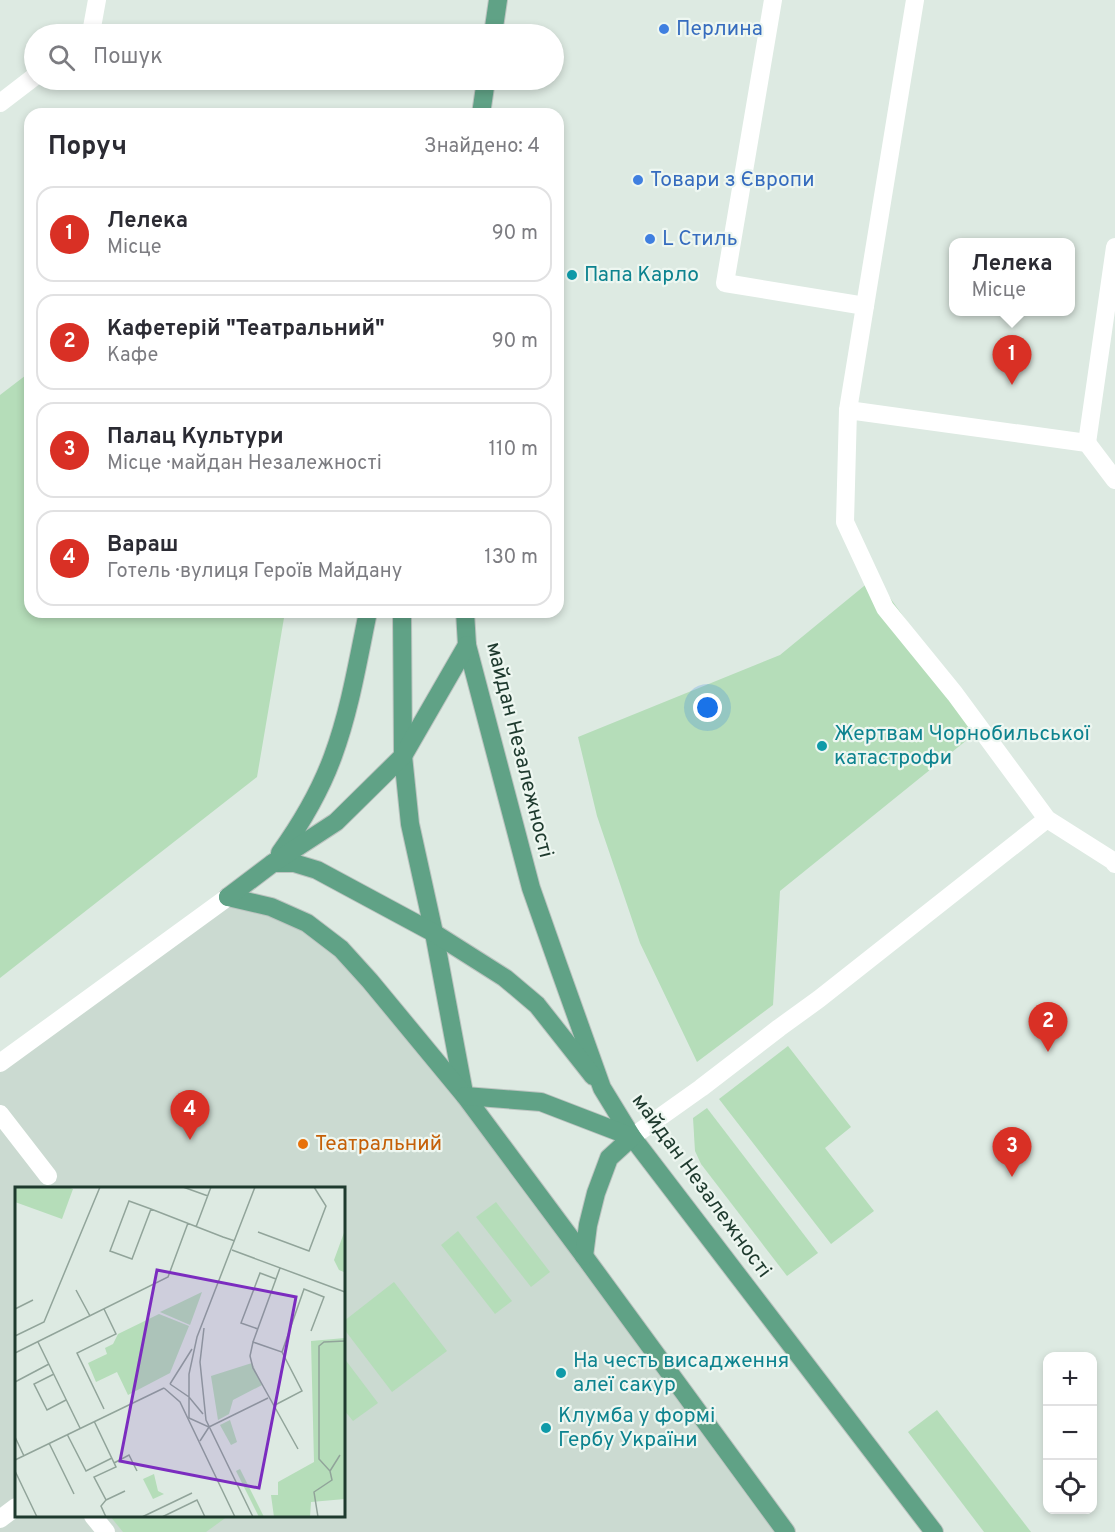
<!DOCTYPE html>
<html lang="uk">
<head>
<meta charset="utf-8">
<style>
	:root { --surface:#fff; --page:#f7f7f7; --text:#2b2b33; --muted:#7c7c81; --line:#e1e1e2; --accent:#d93025 }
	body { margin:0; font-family:Overpass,sans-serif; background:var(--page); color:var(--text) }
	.controls { position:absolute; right:18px; bottom:18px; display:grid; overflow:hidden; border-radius:12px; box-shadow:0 3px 9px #0003 }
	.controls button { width:54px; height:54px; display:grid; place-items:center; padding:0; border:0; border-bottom:2px solid var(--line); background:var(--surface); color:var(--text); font:30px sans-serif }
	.you { position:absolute; left:708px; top:708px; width:21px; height:21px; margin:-15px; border:4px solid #fff; border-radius:50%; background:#1a73e8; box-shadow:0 0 0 9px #1a73e833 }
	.badge { display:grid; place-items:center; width:39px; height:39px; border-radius:50%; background:var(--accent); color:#fff; font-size:20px; font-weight:700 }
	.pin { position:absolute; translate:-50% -50px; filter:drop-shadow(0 2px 3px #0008) }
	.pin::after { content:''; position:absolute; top:32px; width:21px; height:18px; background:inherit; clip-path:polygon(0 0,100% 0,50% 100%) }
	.popup { position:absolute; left:949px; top:238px; width:126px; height:78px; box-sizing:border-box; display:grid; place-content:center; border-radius:12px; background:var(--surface); filter:drop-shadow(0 2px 4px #0005); font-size:20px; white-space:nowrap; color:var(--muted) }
	.popup b { font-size:22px; color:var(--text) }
	.popup::after { content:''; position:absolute; left:50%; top:100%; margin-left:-12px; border:12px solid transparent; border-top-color:var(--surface) }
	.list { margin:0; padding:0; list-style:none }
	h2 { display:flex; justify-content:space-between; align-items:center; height:78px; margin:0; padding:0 24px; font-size:26px }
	h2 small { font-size:20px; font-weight:400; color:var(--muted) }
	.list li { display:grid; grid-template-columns:39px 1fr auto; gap:18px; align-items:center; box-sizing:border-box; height:96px; margin:0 12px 12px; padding:0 12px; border:2px solid var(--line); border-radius:18px }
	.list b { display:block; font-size:22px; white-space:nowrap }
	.list p { margin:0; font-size:20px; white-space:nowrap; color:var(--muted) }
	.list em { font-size:20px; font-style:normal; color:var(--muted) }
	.icon { flex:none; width:33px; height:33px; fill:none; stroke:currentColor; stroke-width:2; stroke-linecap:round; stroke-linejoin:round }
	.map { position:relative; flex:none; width:1115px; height:1532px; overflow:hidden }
	.search { position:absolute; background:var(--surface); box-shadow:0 3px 9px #0003; left:24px; top:24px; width:540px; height:66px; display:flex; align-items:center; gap:15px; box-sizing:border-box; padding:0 21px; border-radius:33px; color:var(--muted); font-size:22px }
	.panel { position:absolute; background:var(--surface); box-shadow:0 3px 9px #0003; left:24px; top:108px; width:540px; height:510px; border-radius:18px }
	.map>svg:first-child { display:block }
	.built { fill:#cbdad1; fill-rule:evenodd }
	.green { fill:#b5ddb9 }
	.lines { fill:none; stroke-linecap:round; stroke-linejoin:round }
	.major-casing { stroke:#bcc4c0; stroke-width:20 }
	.minor { stroke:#fff; stroke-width:18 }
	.major { stroke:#60a286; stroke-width:18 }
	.shop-dot { fill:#3f7fe0; stroke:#eef7f1; stroke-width:2 }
	.culture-dot { fill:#0f9aa8; stroke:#eef7f1; stroke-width:2 }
	.food-dot { fill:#e8710a; stroke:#eef7f1; stroke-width:2 }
	.labels { text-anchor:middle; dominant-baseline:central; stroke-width:4.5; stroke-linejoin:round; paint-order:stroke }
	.shop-label { font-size:21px; fill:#366cbe; stroke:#eef7f1; text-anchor:start }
	.culture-label { font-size:21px; fill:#0d838f; stroke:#eef7f1; text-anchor:start }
	.street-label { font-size:21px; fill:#1e3a2e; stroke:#eef7f1 }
	.food-label { font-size:21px; fill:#c56008; stroke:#eef7f1; text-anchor:start }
	.inset-road { fill:none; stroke:#91a49a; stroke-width:1.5 }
	.view { fill:#7b2cbf; fill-opacity:0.15; stroke:#7b2cbf; stroke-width:3 }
	.inset-edge { fill:none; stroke:#1e3a2e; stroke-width:3 }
</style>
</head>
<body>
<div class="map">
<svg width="1115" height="1532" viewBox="0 0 1115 1532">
	<rect width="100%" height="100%" fill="#ddeae2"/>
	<path class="built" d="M 228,897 L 271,907 L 370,981 L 786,1532 L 0,1532 L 0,1063 ZM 16,1188 L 344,1188 L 344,1516 L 16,1516 Z"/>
	<g class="green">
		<polygon points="30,372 30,612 285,612 257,777 0,978 0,395"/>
		<polygon points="875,577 983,727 780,891 773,1005 697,1062 640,943 597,816 578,737 780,655"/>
		<polygon points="788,1046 851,1127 825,1148 874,1211 831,1244 719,1099"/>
		<polygon points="707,1108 818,1253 787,1276 701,1164 695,1151 693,1118"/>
		<polygon points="496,1202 550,1272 531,1287 476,1217"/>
		<polygon points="458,1231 512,1301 495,1314 441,1245"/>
		<polygon points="394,1282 447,1351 392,1392 344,1329 344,1321"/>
		<polygon points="344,1358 378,1403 353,1421 344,1410"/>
		<polygon points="937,1410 1031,1532 984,1532 908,1432"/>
		<polygon points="110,1516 228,1516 206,1532 123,1532"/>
	</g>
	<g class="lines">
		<g class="major-casing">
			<g id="major">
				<polyline points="493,34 498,0"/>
				<polyline points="481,114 486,80"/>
				<polyline points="402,612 403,756 410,824 434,933 464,1093"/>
				<polyline points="465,612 467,645 531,888 557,962 602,1088 632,1137 934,1532"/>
				<path d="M 280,853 C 300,825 321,789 333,756 C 350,710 358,660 368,612"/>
				<polyline points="273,863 294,863 317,870 434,933 505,978 537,1005 593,1076"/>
				<polyline points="228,897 271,907 307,923 341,949 370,981 465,1096 584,1256 786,1532"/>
				<polyline points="228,897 273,863 336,822 403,756 467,645"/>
				<polyline points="465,1096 541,1102 632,1137 609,1158 596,1193 588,1225 584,1256"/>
			</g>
		</g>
		<g class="minor">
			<polyline points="773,0 725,283 865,306"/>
			<polyline points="89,34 91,33 97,0"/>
			<polyline points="0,103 34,77"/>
			<polyline points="848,410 915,0"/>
			<polyline points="1087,443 1115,247"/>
			<polyline points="1115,480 1087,443 848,410 845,522 885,608 955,694 1047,819 1113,861 1115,864"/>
			<polyline points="0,1063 228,897"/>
			<polyline points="0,1114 48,1176"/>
			<polyline points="632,1137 701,1088 779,1028 819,999 1047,819"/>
			<polyline points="93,1516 106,1532"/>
			<polyline points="0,1519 16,1507"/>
		</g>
		<use href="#major" class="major"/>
	</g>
	<g class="shop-dot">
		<circle cx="664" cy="29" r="6"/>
		<circle cx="638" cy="180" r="6"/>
		<circle cx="650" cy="239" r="6"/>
	</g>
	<g class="culture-dot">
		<circle cx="572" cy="275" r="6"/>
		<circle cx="822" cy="746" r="6"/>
		<circle cx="561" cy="1373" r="6"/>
		<circle cx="546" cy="1428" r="6"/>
	</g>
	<circle class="food-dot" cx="303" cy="1144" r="6"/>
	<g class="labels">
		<g class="shop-label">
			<text x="676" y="29">Перлина</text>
			<text x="650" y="180">Товари з Європи</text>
			<text x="662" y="239">L Стиль</text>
		</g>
		<g class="culture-label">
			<text x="584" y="275">Папа Карло</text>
			<text x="834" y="734">Жертвам Чорнобильської<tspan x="834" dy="24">катастрофи</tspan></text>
			<text x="573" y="1361">На честь висадження<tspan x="573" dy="24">алеї сакур</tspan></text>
			<text x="558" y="1416">Клумба у формі<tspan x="558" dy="24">Гербу України</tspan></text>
		</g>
		<g class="street-label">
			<text transform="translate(519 750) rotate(76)">майдан Незалежності</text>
			<text transform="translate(701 1186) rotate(54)">майдан Незалежності</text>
		</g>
		<g class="food-label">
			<text x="315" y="1144">Театральний</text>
		</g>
	</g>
	<g transform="translate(15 1187)">
		<rect width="330" height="330" fill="#ddeae2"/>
		<path d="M 53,0 L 58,2 L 47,32 L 0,15 L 0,0 ZM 330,43 L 330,85 L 329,85 L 324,83 L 319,73 ZM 187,105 L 175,138 L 145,125 L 162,117 ZM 144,127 L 174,139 L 155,186 L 113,208 L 102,185 L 81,195 L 73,176 L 92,167 L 90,161 L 98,157 L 103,147 ZM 330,151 L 330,312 L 296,315 L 295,330 L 259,330 L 256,308 L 263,308 L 263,295 L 299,275 L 296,154 ZM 237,176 L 247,198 L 218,213 L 214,227 L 203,233 L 196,189 ZM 215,233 L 222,255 L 216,258 L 205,238 ZM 225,282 L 249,330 L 244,330 L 221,284 ZM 139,287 L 143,304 L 149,307 L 138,312 L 128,292 Z" fill="#b5ddb9"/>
		<path class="inset-road" d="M 168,0 L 193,9M 136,22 L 117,72 L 95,64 L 114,14 L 136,22 L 208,50 L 220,54M 181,40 L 196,0M 243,45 L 294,64 L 311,19 L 299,0M 217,63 L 330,105M 61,103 L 75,129M 0,122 L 18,113M 89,122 L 101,147 L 62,166 L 89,222M 189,141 L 185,175 L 191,233 L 238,330M 243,142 L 226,136 L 245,86 L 261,92M 0,149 L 29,135 L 85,0M 23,155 L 65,241M 238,155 L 265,81M 267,165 L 289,102 L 309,110 L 296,144M 0,166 L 153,90 L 173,36M 39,187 L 19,197 L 32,223 L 51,213M 0,195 L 34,177M 155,197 L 177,162M 155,197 L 174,210 L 188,227M 149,201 L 165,215 L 220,330M 260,218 L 287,204 L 267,165 L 238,155 L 235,169 L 238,181 L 283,262M 174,231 L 174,187 L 182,150 L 240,0M 174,231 L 194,240 L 185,254M 79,234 L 101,280 L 79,290 L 91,313 L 86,319 L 91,330M 194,240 L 253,211M 52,247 L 71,284 L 97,271M 0,250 L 9,269M 34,256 L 59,307M 0,273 L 149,201M 99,276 L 114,268 L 122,284M 0,284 L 22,330M 315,284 L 325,268M 91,313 L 110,304M 127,330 L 177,306M 147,330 L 182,313 L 190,330M 303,330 L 299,305 L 317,293 L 315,284 L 304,272 L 304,159 L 309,155 L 330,154"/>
		<path class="view" d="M 142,83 L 281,110 L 244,301 L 105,274 Z"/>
		<rect width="330" height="330" class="inset-edge"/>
	</g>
</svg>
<div class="controls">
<button>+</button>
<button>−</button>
<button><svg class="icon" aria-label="locate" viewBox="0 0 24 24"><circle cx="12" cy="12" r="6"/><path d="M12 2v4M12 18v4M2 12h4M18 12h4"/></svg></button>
</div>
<div class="you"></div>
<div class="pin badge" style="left:1012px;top:385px">1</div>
<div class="popup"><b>Лелека</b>Місце</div>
<div class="pin badge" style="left:1048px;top:1052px">2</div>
<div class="pin badge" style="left:1012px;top:1177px">3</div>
<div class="pin badge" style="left:190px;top:1140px">4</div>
<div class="search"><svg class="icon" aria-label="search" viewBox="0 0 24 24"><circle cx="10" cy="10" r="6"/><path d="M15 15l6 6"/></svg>Пошук</div>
<section class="panel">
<h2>Поруч<small>Знайдено: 4</small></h2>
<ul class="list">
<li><span class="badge">1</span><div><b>Лелека</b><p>Місце</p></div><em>90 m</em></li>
<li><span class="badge">2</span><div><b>Кафетерій &quot;Театральний&quot;</b><p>Кафе</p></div><em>90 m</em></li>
<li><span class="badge">3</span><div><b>Палац Культури</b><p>Місце · майдан Незалежності</p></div><em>110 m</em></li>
<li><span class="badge">4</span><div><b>Вараш</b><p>Готель · вулиця Героїв Майдану</p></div><em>130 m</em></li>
</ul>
</section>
</div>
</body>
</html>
